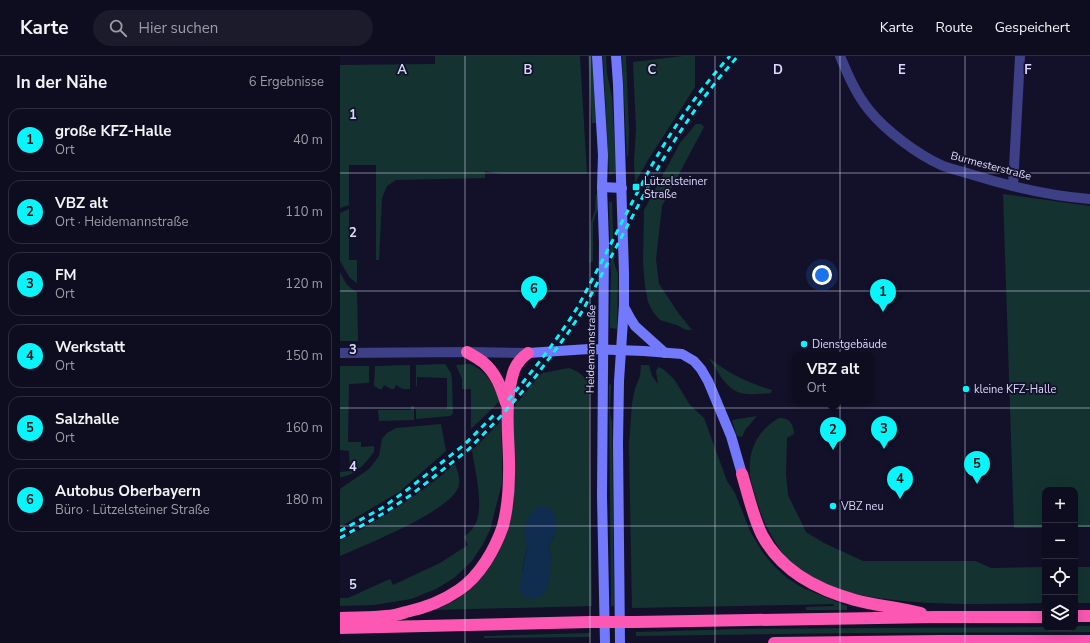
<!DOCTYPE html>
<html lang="de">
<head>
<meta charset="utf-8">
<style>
	:root { --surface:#0e0d1f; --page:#1c1b2c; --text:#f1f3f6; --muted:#9b9ca4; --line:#2e2d3d; --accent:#09f5fb }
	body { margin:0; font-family:"Nunito Sans",sans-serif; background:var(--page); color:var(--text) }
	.controls { position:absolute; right:12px; bottom:12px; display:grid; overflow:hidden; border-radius:8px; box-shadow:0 4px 16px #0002 }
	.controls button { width:36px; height:36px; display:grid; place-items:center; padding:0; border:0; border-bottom:1px solid var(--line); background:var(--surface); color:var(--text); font:20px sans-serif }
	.you { position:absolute; left:482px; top:219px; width:14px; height:14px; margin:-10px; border:3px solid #fff; border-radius:50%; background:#1a73e8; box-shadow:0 0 0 6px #1a73e833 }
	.badge { display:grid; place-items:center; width:26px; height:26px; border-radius:50%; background:var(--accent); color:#111; font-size:13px; font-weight:700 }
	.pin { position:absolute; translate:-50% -33px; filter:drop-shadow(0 1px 2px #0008) }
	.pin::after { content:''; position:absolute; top:21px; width:14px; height:12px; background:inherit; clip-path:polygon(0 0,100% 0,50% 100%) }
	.popup { position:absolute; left:452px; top:296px; width:82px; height:52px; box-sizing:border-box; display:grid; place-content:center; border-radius:8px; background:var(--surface); filter:drop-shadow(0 1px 3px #0005); font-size:13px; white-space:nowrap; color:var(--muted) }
	.popup b { font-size:15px; color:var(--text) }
	.popup::after { content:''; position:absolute; left:50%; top:100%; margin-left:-8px; border:8px solid transparent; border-top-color:var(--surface) }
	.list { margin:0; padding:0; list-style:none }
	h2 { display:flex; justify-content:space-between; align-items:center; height:52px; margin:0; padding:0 16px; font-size:17px }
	h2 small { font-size:13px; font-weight:400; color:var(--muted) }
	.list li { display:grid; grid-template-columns:26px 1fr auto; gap:12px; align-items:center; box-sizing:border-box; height:64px; margin:0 8px 8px; padding:0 8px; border:1px solid var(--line); border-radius:12px }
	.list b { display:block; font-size:15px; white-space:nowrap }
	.list p { margin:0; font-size:13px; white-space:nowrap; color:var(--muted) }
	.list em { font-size:13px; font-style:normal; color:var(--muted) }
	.icon { flex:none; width:22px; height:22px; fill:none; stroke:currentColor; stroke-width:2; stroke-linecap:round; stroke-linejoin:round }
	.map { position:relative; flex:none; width:750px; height:587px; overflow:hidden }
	header { display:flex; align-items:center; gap:24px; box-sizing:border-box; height:56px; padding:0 20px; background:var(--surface); border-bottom:1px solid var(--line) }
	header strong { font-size:19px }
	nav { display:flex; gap:22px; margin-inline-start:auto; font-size:14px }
	.search { width:280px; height:36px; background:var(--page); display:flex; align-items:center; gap:10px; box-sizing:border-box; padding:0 14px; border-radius:22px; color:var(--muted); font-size:15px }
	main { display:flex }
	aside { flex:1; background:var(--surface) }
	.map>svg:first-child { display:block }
	.green { fill:#143330; fill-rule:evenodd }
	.water { fill:#102c4e }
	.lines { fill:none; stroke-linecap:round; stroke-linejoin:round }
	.street { stroke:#3d3f87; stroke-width:10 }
	.secondary { stroke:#7279fd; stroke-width:10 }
	.highway { stroke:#fc57b2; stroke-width:12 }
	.rail { stroke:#09f5fb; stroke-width:3; stroke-dasharray:6 5; stroke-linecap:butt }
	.highway-bridge { stroke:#fc57b2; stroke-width:12 }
	.grid { fill:none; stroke:#dbdafe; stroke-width:1; stroke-opacity:0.55 }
	.poi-dot { fill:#09f5fb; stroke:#131129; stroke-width:1.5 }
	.labels { text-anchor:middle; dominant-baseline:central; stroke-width:3.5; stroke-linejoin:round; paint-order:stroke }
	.street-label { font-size:11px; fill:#dbdafe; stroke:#131129 }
	.poi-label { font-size:11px; fill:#dbdafe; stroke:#131129; text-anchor:start }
	.grid-label { font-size:13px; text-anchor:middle; font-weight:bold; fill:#dbdafe; stroke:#131129; stroke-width:3.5; stroke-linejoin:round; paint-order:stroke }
</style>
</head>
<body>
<header>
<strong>Karte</strong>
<div class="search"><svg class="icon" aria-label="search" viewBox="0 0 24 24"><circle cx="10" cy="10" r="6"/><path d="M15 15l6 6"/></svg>Hier suchen</div>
<nav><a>Karte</a><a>Route</a><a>Gespeichert</a></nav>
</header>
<main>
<aside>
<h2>In der Nähe<small>6 Ergebnisse</small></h2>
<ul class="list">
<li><span class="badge">1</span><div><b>große KFZ-Halle</b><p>Ort</p></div><em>40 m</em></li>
<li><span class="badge">2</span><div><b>VBZ alt</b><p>Ort · Heidemannstraße</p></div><em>110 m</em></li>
<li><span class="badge">3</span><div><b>FM</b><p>Ort</p></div><em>120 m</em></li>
<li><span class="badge">4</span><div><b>Werkstatt</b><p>Ort</p></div><em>150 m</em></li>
<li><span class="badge">5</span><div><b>Salzhalle</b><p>Ort</p></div><em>160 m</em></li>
<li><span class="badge">6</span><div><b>Autobus Oberbayern</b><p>Büro · Lützelsteiner Straße</p></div><em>180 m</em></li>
</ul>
</aside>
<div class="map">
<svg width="750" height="587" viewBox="0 0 750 587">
	<rect width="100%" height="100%" fill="#131129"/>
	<g class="green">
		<polygon points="95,0 240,0 247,118 160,118 145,115 145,122 56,124 47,130 42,142 39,204 36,204 36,109 9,109 9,149 0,152 0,9 95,8"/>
		<polygon points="248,0 252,0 256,67 252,67"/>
		<polygon points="263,0 266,0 267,18 272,41 276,115 275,117 270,119 269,117"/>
		<polygon points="282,0 286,0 289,77 288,100 287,101"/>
		<polygon points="343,0 355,0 355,31 308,104 295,127 294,104 296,73 293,6"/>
		<polygon points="356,68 361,68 364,71 322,150 316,203 319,228 339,258 352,274 346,274 337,269 320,264 313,256 308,246 305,230 303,206 304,154 340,87"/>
		<polygon points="256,138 258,139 258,152 253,167 253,205 249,207 251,166 255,154"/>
		<polygon points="663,138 750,150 750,471 735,471 735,434 705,434 705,472 674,472"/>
		<polygon points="269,146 272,146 274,207 278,218 277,273 270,272 270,259 271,217"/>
		<polygon points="9,153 9,204 17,204 17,227 10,222 0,205 0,157"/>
		<path d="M 0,216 C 5,226 7,231 17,236 L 18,285 L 0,285 Z"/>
		<path d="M 369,302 C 388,317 408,327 432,334 L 431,337 C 406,339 395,342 379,318 C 376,312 372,308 369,302 Z"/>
		<polygon points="105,308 111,317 112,325 113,358 110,360 76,363 76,353 107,353 107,322 77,321 77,330 76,330 76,309"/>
		<path d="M 130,308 C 148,316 153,328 160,345 L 131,373 L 131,333 L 122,333 L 122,323 L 116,309 Z"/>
		<polygon points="70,309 70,333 63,333 56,329 54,333 51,333 44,329 42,333 38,333 38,332 34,330 35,310"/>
		<polygon points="301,309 309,309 312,320 318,328 316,315 318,311 323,313 334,323 350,349 364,362 387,425 395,437 410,475 417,487 424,498 434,510 447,522 463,532 507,550 507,554 466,554 466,551 494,550 494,548 292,552 289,389 292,347 295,333 300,320"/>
		<path d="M 0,310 L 29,310 L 29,327 L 9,328 L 8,386 L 21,386 L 21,391 L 34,390 L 34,396 C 25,407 16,420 0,421 L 0,416 L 10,415 L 9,395 L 0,394 Z"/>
		<path d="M 229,312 C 240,316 247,321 249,332 L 252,550 L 94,554 C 101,551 108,549 114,545 C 141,530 161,498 169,469 L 173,352 L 202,317 ZM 214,480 L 209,490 L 211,502 L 182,515 L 187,491 Z"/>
		<polygon points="271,328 270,358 272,366 274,550 271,550 269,329"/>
		<polygon points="71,350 74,350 74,364 39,365 38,354 71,354"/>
		<polygon points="417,360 405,374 402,381 397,380 392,364"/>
		<path d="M 439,362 C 449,361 454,369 454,378 L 447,382 L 446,418 L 448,439 L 466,476 L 484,487 L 523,505 L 635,505 L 651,512 L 705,511 L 705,547 C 662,548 618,549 575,546 C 529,542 477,536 444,500 C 441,496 439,491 436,487 C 424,469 418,450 412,429 C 405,402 414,376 439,362 Z"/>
		<path d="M 161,365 L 162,403 L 162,427 L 150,474 L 143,488 L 132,505 L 114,522 L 96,533 L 71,543 L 34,549 L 0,550 L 0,542 L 8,542 L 50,523 L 53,529 L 100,507 L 128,489 L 124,481 C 130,476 135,471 137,464 C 143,447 135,413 132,395 Z"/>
		<polygon points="101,368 106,395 59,436 0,471 0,433 29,413 39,400 42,383 47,377 56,372"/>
		<path d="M 115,408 C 118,416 121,424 118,432 C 108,456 25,489 0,500 L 0,485 C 41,463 80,439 115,408 Z"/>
		<rect x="735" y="511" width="15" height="36"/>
		<polygon points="735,570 750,570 750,576 512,577 296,580 296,576 399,573 705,571 705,572 735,572"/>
		<polygon points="250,577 250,581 144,582 144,580"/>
	</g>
	<polygon class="water" points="203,450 210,452 214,458 217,471 214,480 209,490 211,502 210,519 208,531 201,540 192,543 183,541 179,532 187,491 184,473 191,456 197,452"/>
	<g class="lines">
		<g class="street">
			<path d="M 500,0 C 508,19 516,38 529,54 C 546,75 577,98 601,109 C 610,113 621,115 630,118 C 668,130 711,140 750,143"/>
			<polyline points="673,130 680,0"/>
			<polyline points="0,297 127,296 188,297"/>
		</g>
		<g class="secondary">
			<polyline points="257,0 263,99 262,131 264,187 262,440 265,587"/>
			<polyline points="276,0 278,28 284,217 284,249 279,325 278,387 280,587"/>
			<polyline points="262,131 282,132"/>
			<polyline points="284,251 290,262 295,270 325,297"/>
			<polyline points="188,297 249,293 304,295 342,298 354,305 361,313 368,325 376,344 391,380 402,418"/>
		</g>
		<g class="highway">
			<path d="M 127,296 C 132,299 138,302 143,306 C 156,317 161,331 166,347"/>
			<path d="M 402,418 C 408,438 413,461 422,479 C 441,515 478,534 515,544 C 533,549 554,551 572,555 L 581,557"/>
			<polyline points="735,560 750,560"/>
			<path d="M 0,562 C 15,561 31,562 46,560 C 52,560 60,558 66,556 C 85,552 103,545 119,534 C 140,520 155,493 163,470 C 167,454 169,435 169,418 C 170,391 165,364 169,337 C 172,319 173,308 188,297"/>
			<polyline points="295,566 595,561 705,561"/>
			<polyline points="0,572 250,566"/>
			<polyline points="434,587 600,585 750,585"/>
		</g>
		<g class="rail">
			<path d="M 168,344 C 193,315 217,284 237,252 C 245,238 252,223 260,209 C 277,176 294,142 312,109 C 334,70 360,33 390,0"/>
			<polyline points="0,475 42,452 67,434 125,388 154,359"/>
			<polyline points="0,482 44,457 71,439 129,393 161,360 196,320 228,277 243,254 319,110 338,79 359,48 379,22 398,0"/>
		</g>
		<polyline class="highway-bridge" points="250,566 295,566"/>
	</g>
	<path class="grid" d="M 125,0 L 125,587M 250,0 L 250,587M 375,0 L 375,587M 500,0 L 500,587M 625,0 L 625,587M 0,117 L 750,117M 0,235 L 750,235M 0,352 L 750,352M 0,470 L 705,470M 735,470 L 750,470"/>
	<g class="poi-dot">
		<rect x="292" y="127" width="8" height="8" rx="2"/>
		<circle cx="464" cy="288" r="4"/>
		<circle cx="626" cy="333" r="4"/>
		<circle cx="493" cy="450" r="4"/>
	</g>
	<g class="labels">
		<g class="street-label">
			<text transform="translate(651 110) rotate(15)">Burmesterstraße</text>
			<text transform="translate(251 293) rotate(-89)">Heidemannstraße</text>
		</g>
		<g class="poi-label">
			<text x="304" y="125">Lützelsteiner<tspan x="304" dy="13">Straße</tspan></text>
			<text x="472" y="288">Dienstgebäude</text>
			<text x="634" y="333">kleine KFZ-Halle</text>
			<text x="501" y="450">VBZ neu</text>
		</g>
	</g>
	<g class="grid-label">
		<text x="62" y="18">A</text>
		<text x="188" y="18">B</text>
		<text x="312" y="18">C</text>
		<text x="438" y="18">D</text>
		<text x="562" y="18">E</text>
		<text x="688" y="18">F</text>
		<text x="13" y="63">1</text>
		<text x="13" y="181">2</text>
		<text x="13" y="298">3</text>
		<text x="13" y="415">4</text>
		<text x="13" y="533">5</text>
	</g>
</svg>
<div class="controls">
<button>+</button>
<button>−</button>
<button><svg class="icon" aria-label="locate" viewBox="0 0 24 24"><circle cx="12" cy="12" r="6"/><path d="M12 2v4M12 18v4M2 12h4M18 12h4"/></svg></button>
<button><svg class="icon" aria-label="layers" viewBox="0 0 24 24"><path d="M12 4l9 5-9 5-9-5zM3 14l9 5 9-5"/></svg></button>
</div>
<div class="you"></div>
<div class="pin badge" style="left:543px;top:256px">1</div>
<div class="pin badge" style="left:493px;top:394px">2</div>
<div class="popup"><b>VBZ alt</b>Ort</div>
<div class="pin badge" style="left:544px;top:393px">3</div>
<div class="pin badge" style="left:560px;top:443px">4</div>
<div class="pin badge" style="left:637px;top:428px">5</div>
<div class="pin badge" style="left:194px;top:253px">6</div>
</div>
</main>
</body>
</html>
